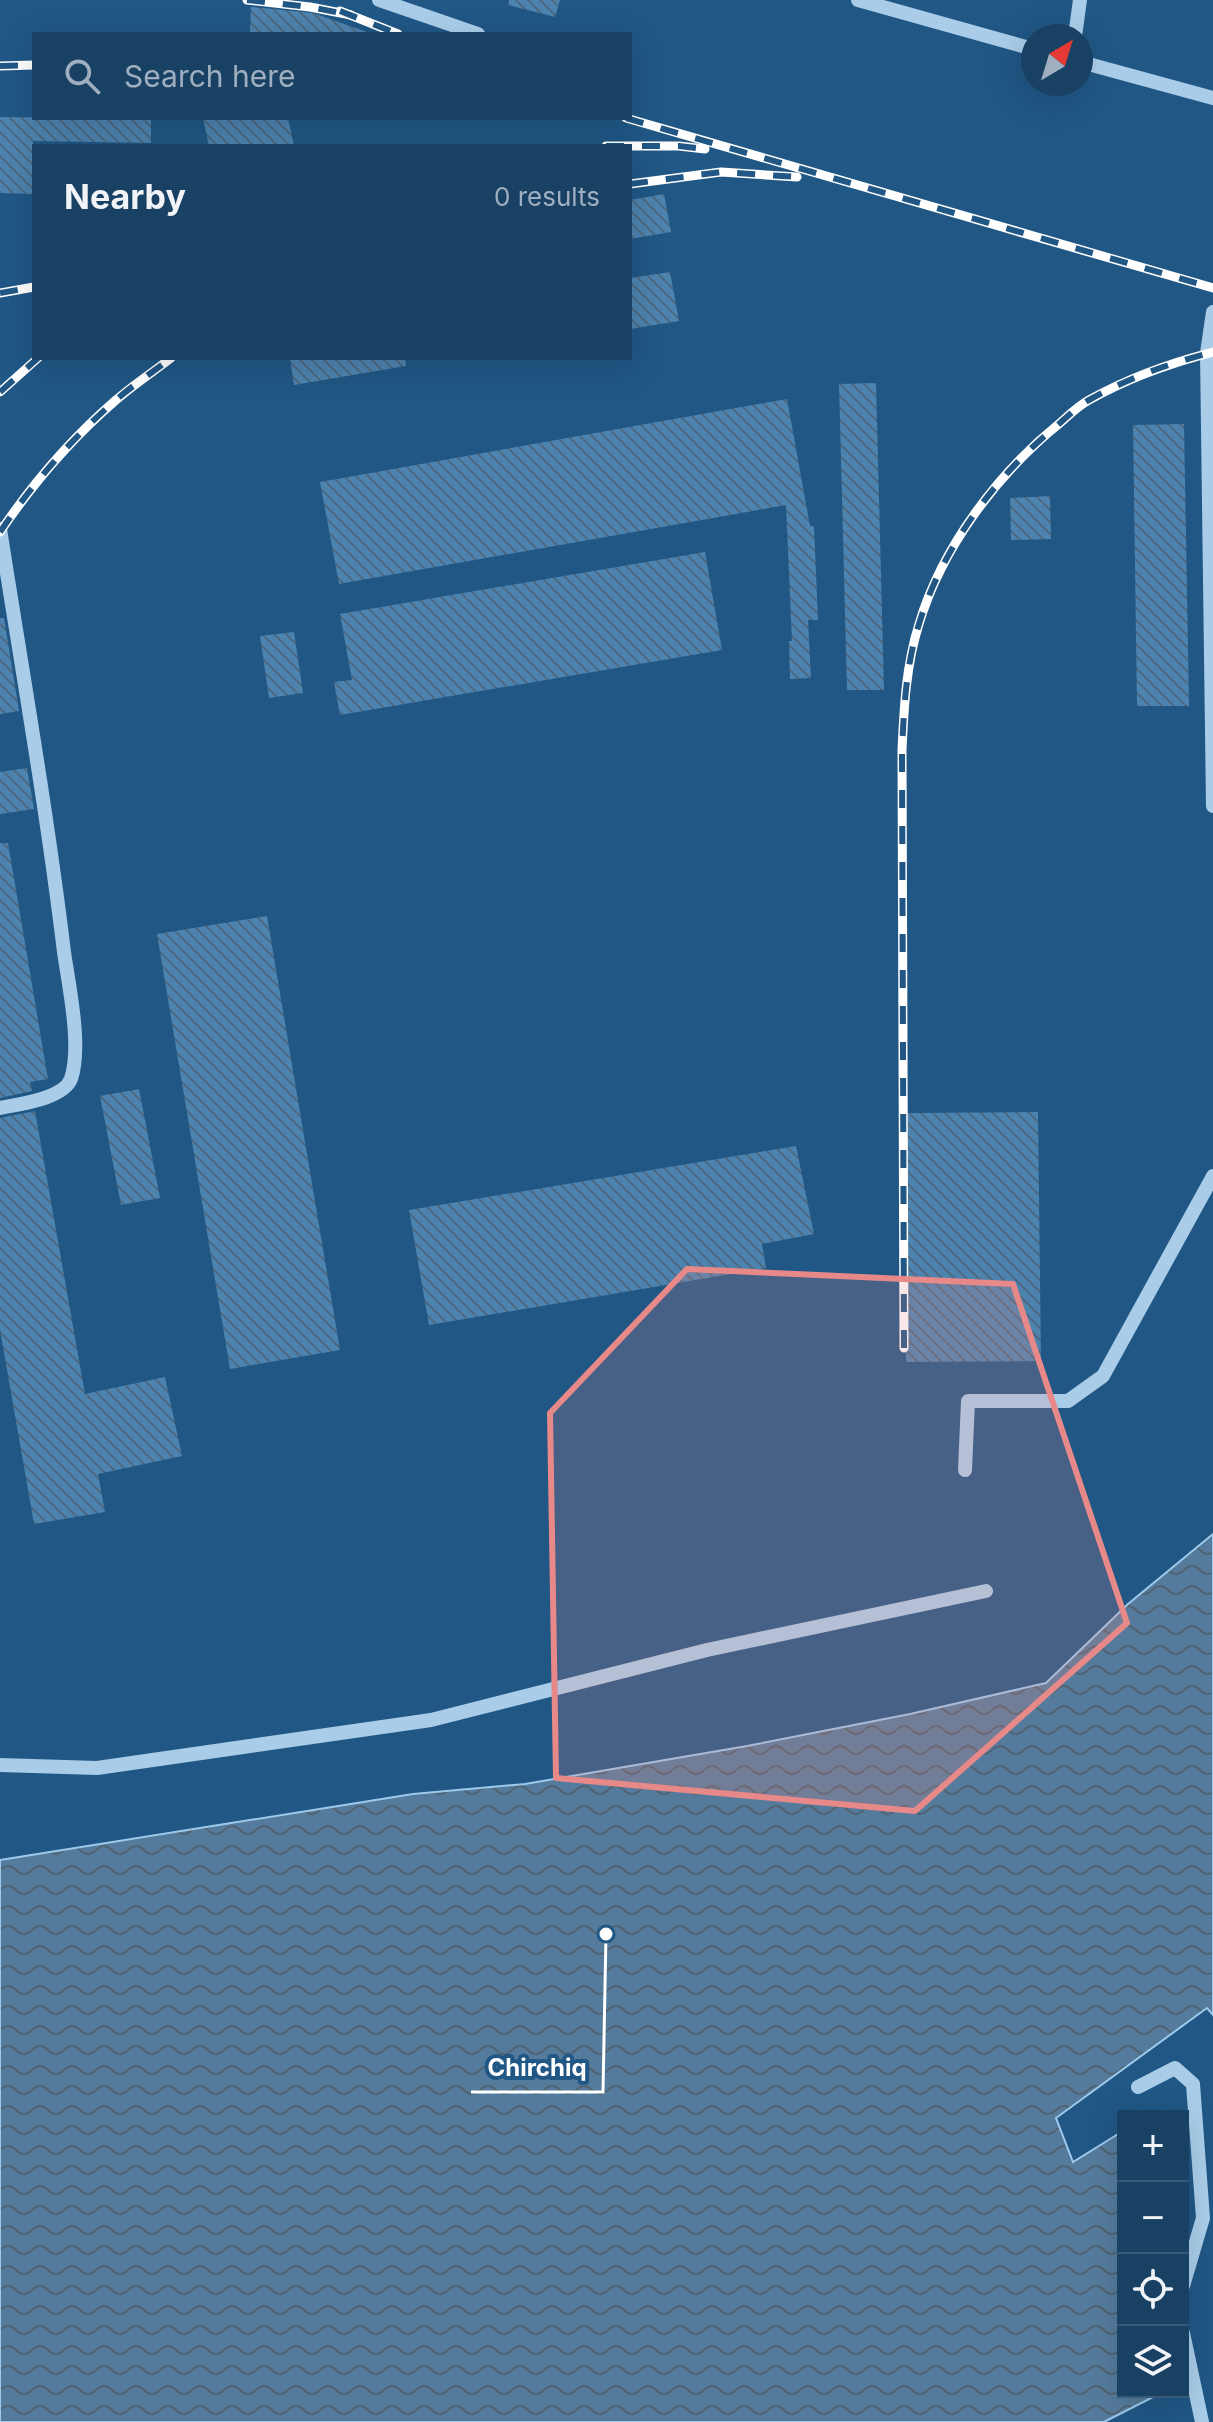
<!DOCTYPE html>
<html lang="en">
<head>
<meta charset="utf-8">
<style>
	:root { --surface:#184164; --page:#21486a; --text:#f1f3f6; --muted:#9fafbf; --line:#365a78 }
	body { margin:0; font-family:Inter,sans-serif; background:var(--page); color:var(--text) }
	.controls { position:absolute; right:24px; bottom:24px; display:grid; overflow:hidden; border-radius:0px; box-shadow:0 8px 32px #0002 }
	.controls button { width:72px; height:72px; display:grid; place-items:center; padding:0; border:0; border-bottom:2px solid var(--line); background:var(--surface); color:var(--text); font:40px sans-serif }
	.compass { position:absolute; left:1021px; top:24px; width:72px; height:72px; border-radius:50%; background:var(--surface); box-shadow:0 8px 32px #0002; rotate:38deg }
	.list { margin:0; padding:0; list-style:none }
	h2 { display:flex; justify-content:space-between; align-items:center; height:104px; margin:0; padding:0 32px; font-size:34px }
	h2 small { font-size:26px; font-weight:400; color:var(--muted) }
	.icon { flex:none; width:44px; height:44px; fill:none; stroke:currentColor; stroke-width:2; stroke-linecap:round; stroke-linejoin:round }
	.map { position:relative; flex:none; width:1213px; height:2422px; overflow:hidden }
	.search { position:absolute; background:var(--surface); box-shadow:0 8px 32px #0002; left:32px; top:32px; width:600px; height:88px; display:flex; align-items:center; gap:20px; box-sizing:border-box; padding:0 28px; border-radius:0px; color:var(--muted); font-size:30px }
	.panel { position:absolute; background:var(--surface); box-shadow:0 8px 32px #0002; left:32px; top:144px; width:600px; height:216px; border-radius:0px }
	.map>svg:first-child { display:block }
	.water { fill:url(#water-waves); stroke:#9dc9eb; stroke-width:2 }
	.building { fill:url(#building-back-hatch) }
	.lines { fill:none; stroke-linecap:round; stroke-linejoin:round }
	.minor { stroke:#a9cde9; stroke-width:14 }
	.rail-casing { stroke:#fff; stroke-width:9 }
	.rail { stroke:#205785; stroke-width:6; stroke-dasharray:18; stroke-linecap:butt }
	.marked { fill:#e88989; fill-opacity:0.2; stroke:#e88989; stroke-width:6; stroke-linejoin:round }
	.leader { fill:none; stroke:#fff; stroke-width:3 }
	.callout-dot { fill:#fff; stroke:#205785; stroke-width:3 }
	.callout-label { font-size:24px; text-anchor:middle; font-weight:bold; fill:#fff; stroke:#205785; stroke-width:8; stroke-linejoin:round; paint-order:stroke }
</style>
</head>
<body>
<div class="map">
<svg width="1213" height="2422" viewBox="0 0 1213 2422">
	<defs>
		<pattern id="water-waves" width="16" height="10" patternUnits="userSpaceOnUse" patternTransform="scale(2)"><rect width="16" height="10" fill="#557b9c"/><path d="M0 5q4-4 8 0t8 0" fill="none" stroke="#506474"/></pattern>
		<pattern id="building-back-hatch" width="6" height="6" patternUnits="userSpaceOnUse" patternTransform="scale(2)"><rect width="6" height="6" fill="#4d83af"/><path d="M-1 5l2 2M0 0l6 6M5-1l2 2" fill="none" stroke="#4d6a82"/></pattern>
	</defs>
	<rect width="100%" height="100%" fill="#205785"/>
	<polygon class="water" points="1213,1534 1213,2015 1207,2008 1056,2118 1073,2162 1123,2131 1123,2392 1163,2392 1104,2422 0,2422 0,1860 413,1794 525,1784 747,1746 910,1714 1046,1683 1128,1604"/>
	<g class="building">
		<polygon points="509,0 560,0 555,17 508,5"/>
		<polygon points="251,7 313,13 367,32 367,34 250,34"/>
		<polygon points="0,117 151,119 151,143 33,141 33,194 0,193"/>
		<polygon points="203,118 288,118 294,146 209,146"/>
		<polygon points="664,194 671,232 630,239 630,200"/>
		<polygon points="670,272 679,321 630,329 630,278"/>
		<polygon points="290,358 405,358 406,366 294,385"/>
		<polygon points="876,383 884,690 847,690 839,384"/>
		<polygon points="787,399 810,526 814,526 818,620 808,620 811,678 790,679 789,641 792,641 786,505 339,584 320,482"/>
		<polygon points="1184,424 1189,706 1137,706 1133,425"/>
		<polygon points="1050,496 1051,539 1011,540 1010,498"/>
		<polygon points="705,552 722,650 340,715 334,682 352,680 340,614"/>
		<polygon points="0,618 4,618 19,711 0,714"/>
		<polygon points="294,632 303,693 269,698 260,636"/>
		<polygon points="27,768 34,809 0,814 0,772"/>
		<polygon points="0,843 8,843 48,1079 30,1082 32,1091 0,1098"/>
		<polygon points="267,916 340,1350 230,1369 157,934"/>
		<polygon points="139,1089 160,1198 121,1205 100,1096"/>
		<polygon points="35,1111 85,1394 165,1377 182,1456 98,1474 105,1512 34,1524 0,1330 0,1118"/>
		<polygon points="1038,1112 1041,1361 906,1362 904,1113"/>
		<polygon points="796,1146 814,1234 762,1244 766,1268 429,1325 409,1210"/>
	</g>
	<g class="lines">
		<g class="minor">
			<polyline points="379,0 478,34"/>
			<polyline points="858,0 1033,49"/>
			<polyline points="1075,36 1080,0"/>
			<polyline points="1081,62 1213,98"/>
			<polyline points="1213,312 1207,353 1213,806"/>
			<path d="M 0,529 C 22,670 47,811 64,952 C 69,987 82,1046 71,1079 C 63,1099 19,1104 0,1108"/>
			<polyline points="965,1470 968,1401 1068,1401 1103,1376 1213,1176"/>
			<polyline points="0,1765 97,1768 431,1720 707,1650 986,1591"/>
			<polyline points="1138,2087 1175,2068 1193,2084 1203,2218 1183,2286"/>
			<polyline points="1183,2333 1202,2422"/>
		</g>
		<g class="rail-casing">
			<g id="rail">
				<polyline points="247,0 310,7 351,15"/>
				<polyline points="340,11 398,34"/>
				<polyline points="0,66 34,65"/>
				<polyline points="626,118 1213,288"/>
				<polyline points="606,146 679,146 705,149"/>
				<polyline points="630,184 721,172 797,177"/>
				<polyline points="0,293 34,287"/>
				<polyline points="0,392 38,358"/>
				<path d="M 0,532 C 33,483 72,438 116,400 C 133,385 153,372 171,358"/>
				<path d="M 904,1348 L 902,750 C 904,707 906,665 919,624 C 942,547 998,473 1060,423 C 1069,415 1078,406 1089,400 C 1128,378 1170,363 1213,352"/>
			</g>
		</g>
		<use href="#rail" class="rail"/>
	</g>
	<path class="marked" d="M 687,1269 L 1013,1284 L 1127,1623 L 915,1811 L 556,1778 L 550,1413 Z"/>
	<path class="leader" d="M606 1934L603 2092H471"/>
	<circle class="callout-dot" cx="606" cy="1934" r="8"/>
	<g class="callout-label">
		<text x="537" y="2076">Chirchiq</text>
	</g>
</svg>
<div class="controls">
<button>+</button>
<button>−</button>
<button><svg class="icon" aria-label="locate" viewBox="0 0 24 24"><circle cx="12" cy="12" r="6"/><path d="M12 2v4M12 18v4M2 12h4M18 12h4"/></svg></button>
<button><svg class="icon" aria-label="layers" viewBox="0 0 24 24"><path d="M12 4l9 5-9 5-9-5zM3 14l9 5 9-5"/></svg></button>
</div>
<svg class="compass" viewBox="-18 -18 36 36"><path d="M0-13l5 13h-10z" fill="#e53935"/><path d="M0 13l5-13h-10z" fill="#9fafbf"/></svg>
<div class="search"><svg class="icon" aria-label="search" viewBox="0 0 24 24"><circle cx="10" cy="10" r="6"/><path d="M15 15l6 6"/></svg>Search here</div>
<section class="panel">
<h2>Nearby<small>0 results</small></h2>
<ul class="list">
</ul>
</section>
</div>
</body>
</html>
